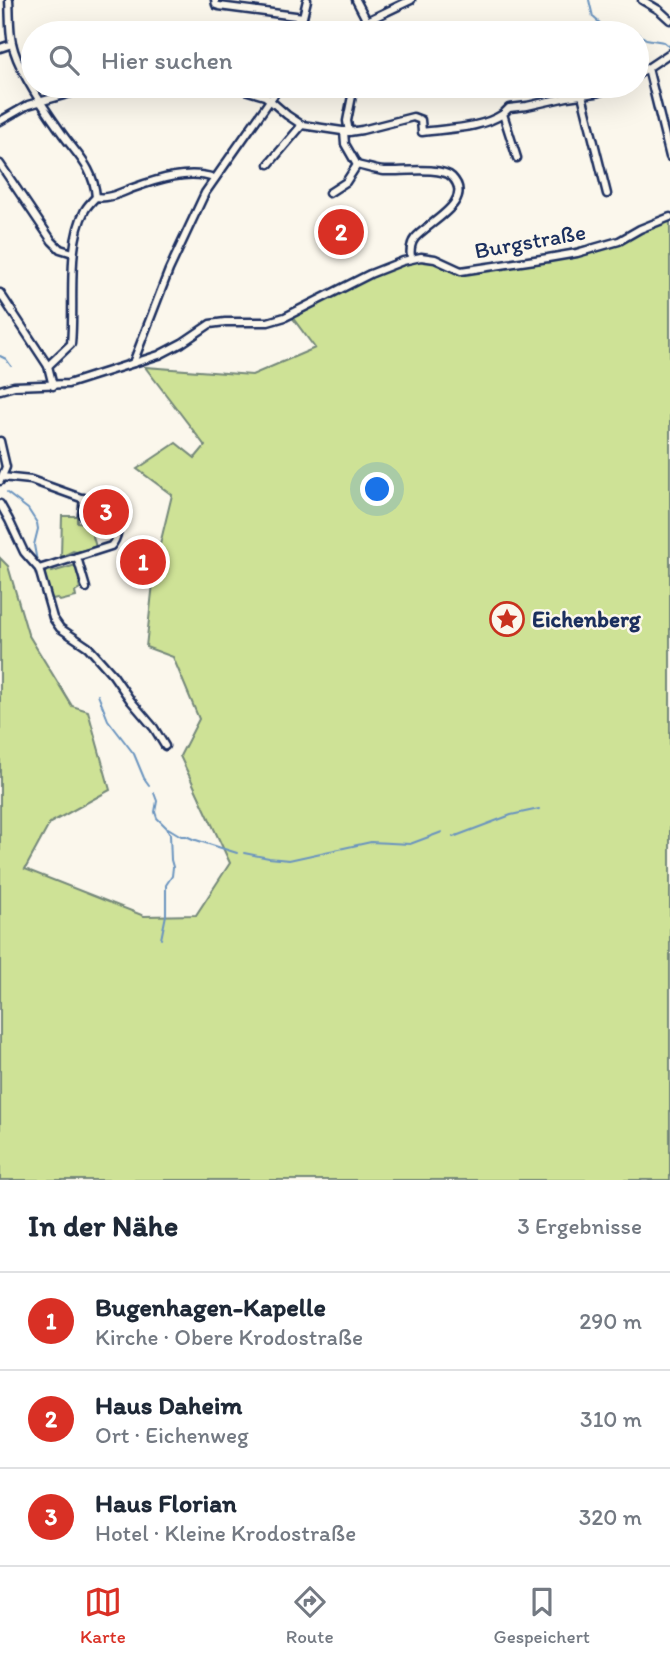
<!DOCTYPE html>
<html lang="de">
<head>
<meta charset="utf-8">
<style>
	:root { --surface:#fff; --page:#f2f2f3; --text:#1f2937; --muted:#747a83; --line:#e0e1e3; --accent:#d93025 }
	body { margin:0; font-family:Itim,sans-serif; background:var(--page); color:var(--text) }
	.you { position:absolute; left:378px; top:490px; width:24px; height:24px; margin:-18px; border:5px solid #fff; border-radius:50%; background:#1a73e8; box-shadow:0 0 0 10px #1a73e833 }
	.badge { display:grid; place-items:center; width:46px; height:46px; border-radius:50%; background:var(--accent); color:#fff; font-size:23px; font-weight:700 }
	.pin { position:absolute; translate:-50% -50%; border:4px solid #fff; box-shadow:0 2px 7px #0006 }
	.list { margin:0; padding:0; list-style:none }
	h2 { display:flex; justify-content:space-between; align-items:center; height:91px; margin:0; padding:0 28px; font-size:30px }
	h2 small { font-size:23px; font-weight:400; color:var(--muted) }
	.list li { display:grid; grid-template-columns:46px 1fr auto; gap:21px; align-items:center; box-sizing:border-box; height:98px; padding:0 28px; border-top:2px solid var(--line) }
	.list b { display:block; font-size:26px; white-space:nowrap }
	.list p { margin:0; font-size:23px; white-space:nowrap; color:var(--muted) }
	.list em { font-size:23px; font-style:normal; color:var(--muted) }
	.icon { flex:none; width:38px; height:38px; fill:none; stroke:currentColor; stroke-width:2; stroke-linecap:round; stroke-linejoin:round }
	.map { position:relative; flex:none; width:670px; height:1180px; overflow:hidden }
	.search { position:absolute; background:var(--surface); box-shadow:0 7px 28px #0002; left:21px; right:21px; top:21px; height:77px; display:flex; align-items:center; gap:18px; box-sizing:border-box; padding:0 24px; border-radius:38px; color:var(--muted); font-size:26px }
	.sheet { height:385px; background:var(--surface) }
	nav { display:flex; justify-content:space-around; align-items:center; box-sizing:border-box; height:98px; border-top:2px solid var(--line); background:var(--surface); font-size:19px; color:var(--muted) }
	nav a { display:grid; justify-items:center; gap:4px }
	nav .on { color:var(--accent) }
	.map>svg:first-child { display:block }
	.green { fill:#cee296; stroke:#74887a; stroke-width:2 }
	.lines { fill:none; stroke-linecap:round; stroke-linejoin:round }
	.stream { stroke:#6a94bf; stroke-width:2 }
	.minor-casing { stroke:#1b2f5e; stroke-width:11 }
	.minor { stroke:#fbf7ec; stroke-width:6 }
	.labels { text-anchor:middle; dominant-baseline:central; stroke-width:5; stroke-linejoin:round; paint-order:stroke }
	.street-label { font-size:23px; fill:#1b2f5e; stroke:#fbf7ec }
	.poi-label { font-size:23px; font-weight:bold; fill:#1b2f5e; stroke:#fbf7ec; text-anchor:start }
</style>
</head>
<body>
<div class="map">
<svg width="670" height="1180" viewBox="0 0 670 1180">
	<rect width="100%" height="100%" fill="#fbf7ec"/>
	<filter id="ink" filterUnits="userSpaceOnUse"><feTurbulence type="fractalNoise" baseFrequency=".0143" numOctaves="2"/><feDisplacementMap in="SourceGraphic" scale="14" xChannelSelector="R" yChannelSelector="G"/><feConvolveMatrix kernelMatrix="1 2 1 2 8 2 1 2 1" color-interpolation-filters="sRGB"/></filter>
	<g filter="url(#ink)">
		<g class="green">
			<polygon points="670,221 670,1180 0,1180 0,558 8,566 28,634 72,706 88,711 110,790 50,823 25,869 144,916 196,915 230,863 180,756 199,719 173,657 146,647 155,565 172,495 137,469 176,443 195,458 205,446 145,367 252,375 315,348 292,317 398,263 418,260 434,261 458,272 487,269 616,239"/>
			<polygon points="62,516 77,516 77,522 89,523 96,547 76,552 73,551 61,557"/>
			<polygon points="76,565 82,580 79,584 80,589 75,592 76,597 60,601 57,598 52,599 43,570 50,567 52,572"/>
		</g>
		<g class="lines">
			<g class="stream">
				<polyline points="589,0 593,17 611,33"/>
				<polyline points="612,33 636,32 646,39 664,42 670,47"/>
				<polyline points="0,356 6,359 11,366"/>
				<polyline points="7,493 28,509 37,523 38,529 34,545 37,562"/>
				<polyline points="98,695 108,720 134,754 144,778 149,785"/>
				<polyline points="154,793 157,801 155,812 157,818 167,828 170,834 171,860 173,867 172,876 166,885 166,915 161,939"/>
				<polyline points="168,828 181,836 186,836 195,840"/>
				<polyline points="453,837 511,815 539,809"/>
				<polyline points="196,840 237,853"/>
				<polyline points="244,853 269,858 289,860 371,842 410,844 442,832"/>
			</g>
			<g class="minor-casing">
				<g id="minor">
					<path d="M 9,0 C 10,14 9,29 12,43 C 17,68 46,111 61,132 C 77,155 94,168 96,197"/>
					<polyline points="215,0 216,5 219,6 303,17 307,0"/>
					<polyline points="356,0 367,21"/>
					<polyline points="642,0 659,10 670,20"/>
					<polyline points="342,33 411,0"/>
					<polyline points="0,48 12,44"/>
					<polyline points="648,68 670,157"/>
					<polyline points="637,75 670,53"/>
					<path d="M 231,86 L 265,96 L 287,115 L 302,125 L 349,132 L 362,130 L 413,117 L 421,120 L 422,132 C 449,128 480,129 503,114"/>
					<polyline points="582,95 607,194"/>
					<polyline points="0,121 28,105 96,86"/>
					<path d="M 344,131 L 345,144 L 357,165 C 366,167 375,170 384,171 C 400,172 441,166 452,177 C 476,202 427,223 415,238 C 410,244 410,251 411,258"/>
					<polyline points="349,132 347,121 354,86"/>
					<polyline points="517,158 503,114 509,108 527,106 567,97 596,93 617,86"/>
					<polyline points="0,164 52,241 60,249 73,253"/>
					<polyline points="269,164 302,125"/>
					<polyline points="329,193 346,182 357,165"/>
					<polyline points="0,293 48,366 53,386"/>
					<polyline points="133,363 169,270 205,193 280,86"/>
					<path d="M 48,366 L 71,344 C 75,304 66,245 85,210 C 88,205 92,201 96,197 C 109,199 120,193 133,188 C 158,179 189,169 214,178"/>
					<polyline points="0,390 14,386 68,384 159,355 182,343 210,324 225,322 268,322 285,317 370,274 403,261 421,257 435,259 461,271 548,258 577,253 619,241 640,229 670,217"/>
					<polyline points="0,441 6,467 0,481"/>
					<path d="M 2,477 L 31,480 L 81,498 L 119,503 C 118,517 121,535 111,546 L 39,569"/>
					<polyline points="0,504 9,520 24,552 39,569 53,618 60,628 88,647 113,675 131,701 154,728 165,746"/>
					<polyline points="82,515 84,498"/>
					<polyline points="77,557 86,588"/>
				</g>
			</g>
			<use href="#minor" class="minor"/>
		</g>
	</g>
	<defs>
		<g id="sight-ring" transform="scale(1.75)"><circle r="9.5" fill="#fbf7ec" stroke="#c8321e" stroke-width="1.5"/><path d="M0-6L1.8-2.2L6-1.7L2.9 1.2L3.7 5.4L0 3.3L-3.7 5.4L-2.9 1.2L-6-1.7L-1.8-2.2Z" fill="#c8321e"/></g>
	</defs>
	<g fill-rule="evenodd">
		<use href="#sight-ring" x="507" y="619"/>
	</g>
	<g class="labels">
		<g class="street-label">
			<text transform="translate(530 241) rotate(-10)">Burgstraße</text>
		</g>
		<g class="poi-label">
			<text x="532" y="619">Eichenberg</text>
		</g>
	</g>
</svg>
<div class="you"></div>
<div class="pin badge" style="left:143px;top:562px">1</div>
<div class="pin badge" style="left:341px;top:232px">2</div>
<div class="pin badge" style="left:106px;top:512px">3</div>
<div class="search"><svg class="icon" aria-label="search" viewBox="0 0 24 24"><circle cx="10" cy="10" r="6"/><path d="M15 15l6 6"/></svg>Hier suchen</div>
</div>
<section class="sheet">
<h2>In der Nähe<small>3 Ergebnisse</small></h2>
<ul class="list">
<li><span class="badge">1</span><div><b>Bugenhagen-Kapelle</b><p>Kirche · Obere Krodostraße</p></div><em>290 m</em></li>
<li><span class="badge">2</span><div><b>Haus Daheim</b><p>Ort · Eichenweg</p></div><em>310 m</em></li>
<li><span class="badge">3</span><div><b>Haus Florian</b><p>Hotel · Kleine Krodostraße</p></div><em>320 m</em></li>
</ul>
</section>
<nav>
<a class="on"><svg class="icon" aria-label="map" viewBox="0 0 24 24"><path d="M3 6l6-2 6 2 6-2v14l-6 2-6-2-6 2zM9 4v14M15 6v14"/></svg>Karte</a>
<a><svg class="icon" aria-label="directions" viewBox="0 0 24 24"><path d="M12 3l9 9-9 9-9-9zM9 14v-3h6M13 9l2 2-2 2"/></svg>Route</a>
<a><svg class="icon" aria-label="saved" viewBox="0 0 24 24"><path d="M7 4h10v16l-5-4-5 4z"/></svg>Gespeichert</a>
</nav>
</body>
</html>
